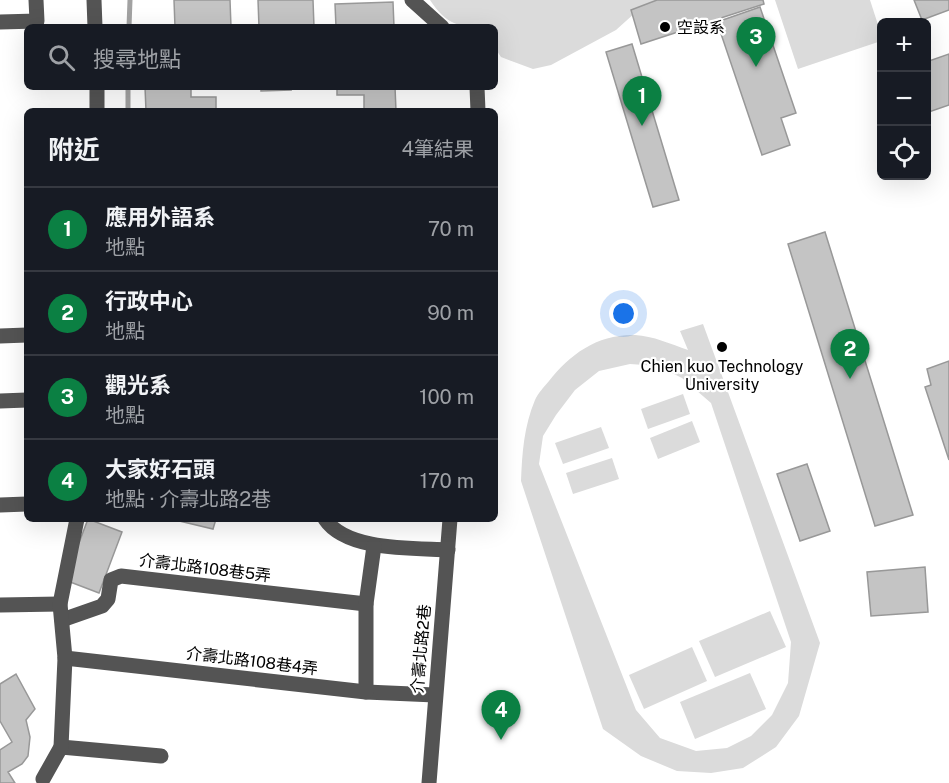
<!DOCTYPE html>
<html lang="zh-TW">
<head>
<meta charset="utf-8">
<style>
	:root { --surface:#171b24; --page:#20242c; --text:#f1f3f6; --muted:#9ea1a6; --line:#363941; --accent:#0b8043 }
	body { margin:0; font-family:"Public Sans","Noto Sans TC",sans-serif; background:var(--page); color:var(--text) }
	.controls { position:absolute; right:18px; top:18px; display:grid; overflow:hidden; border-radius:9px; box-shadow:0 6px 24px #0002 }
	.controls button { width:54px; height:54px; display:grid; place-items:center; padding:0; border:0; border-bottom:2px solid var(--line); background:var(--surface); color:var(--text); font:30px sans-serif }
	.you { position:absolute; left:624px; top:314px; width:21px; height:21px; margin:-15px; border:4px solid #fff; border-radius:50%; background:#1a73e8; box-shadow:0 0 0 9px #1a73e833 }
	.badge { display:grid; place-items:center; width:39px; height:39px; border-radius:50%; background:var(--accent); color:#fff; font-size:20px; font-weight:700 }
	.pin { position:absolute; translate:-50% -50px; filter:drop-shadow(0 2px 3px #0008) }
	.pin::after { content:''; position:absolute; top:32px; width:21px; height:18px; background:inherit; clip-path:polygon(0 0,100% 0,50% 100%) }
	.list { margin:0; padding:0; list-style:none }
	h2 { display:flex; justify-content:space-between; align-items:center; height:78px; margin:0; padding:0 24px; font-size:26px }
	h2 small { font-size:20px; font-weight:400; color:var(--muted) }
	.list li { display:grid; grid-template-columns:39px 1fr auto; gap:18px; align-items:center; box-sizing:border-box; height:84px; padding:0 24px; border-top:2px solid var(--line) }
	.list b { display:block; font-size:22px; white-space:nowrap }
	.list p { margin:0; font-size:20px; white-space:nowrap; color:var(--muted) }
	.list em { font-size:20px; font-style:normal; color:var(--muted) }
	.icon { flex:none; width:33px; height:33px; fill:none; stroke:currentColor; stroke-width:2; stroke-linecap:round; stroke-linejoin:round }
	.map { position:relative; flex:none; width:949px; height:783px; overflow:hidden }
	.search { position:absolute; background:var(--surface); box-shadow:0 6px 24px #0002; left:24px; top:24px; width:474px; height:66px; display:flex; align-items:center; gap:15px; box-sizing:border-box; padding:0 21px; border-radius:9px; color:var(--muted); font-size:22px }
	.panel { position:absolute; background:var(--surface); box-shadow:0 6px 24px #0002; left:24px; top:108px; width:474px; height:414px; border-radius:9px }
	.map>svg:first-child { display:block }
	.green { fill:#dbdbdb; fill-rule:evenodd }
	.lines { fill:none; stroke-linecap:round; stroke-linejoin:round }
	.stream { stroke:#a2a2a2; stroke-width:5 }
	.building { fill:#c4c4c4; stroke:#989898; stroke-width:1.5 }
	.minor { stroke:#545454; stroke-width:15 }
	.poi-dot { fill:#000; stroke:#fff; stroke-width:2 }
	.labels { text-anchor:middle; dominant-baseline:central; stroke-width:4.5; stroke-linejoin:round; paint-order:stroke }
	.poi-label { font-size:16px; fill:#000; stroke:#fff; text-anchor:start }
	.street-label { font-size:16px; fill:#000; stroke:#fff }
</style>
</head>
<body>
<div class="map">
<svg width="949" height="783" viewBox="0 0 949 783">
	<rect width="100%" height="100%" fill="#fff"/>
	<g class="green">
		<path d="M 430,0 L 657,0 L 636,12 L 616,30 L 551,65 L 533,69 L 501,57 L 495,48 L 495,27 C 463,27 449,29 430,0 Z"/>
		<polygon points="775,0 870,0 881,34 881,41 798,69"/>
		<path d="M 703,324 L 820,643 L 799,716 L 776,747 L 743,768 L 711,773 L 677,771 L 641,756 L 603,729 L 521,481 C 522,453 524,426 535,400 C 538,393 544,387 549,381 C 570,354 598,334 635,335 C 653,336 671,344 688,350 L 680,331 ZM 630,364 L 658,366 L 682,378 L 711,403 L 791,642 L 788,683 L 772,715 L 751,736 L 727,748 L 696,751 L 660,738 L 636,710 L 539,464 L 543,436 L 556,415 L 575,390 L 599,371 Z"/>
		<polygon points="683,394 690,414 648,429 641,409"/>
		<polygon points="692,421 700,442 658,459 650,438"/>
		<polygon points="601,427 609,448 563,464 555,443"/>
		<polygon points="612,458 619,479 573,494 566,473"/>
		<polygon points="770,611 786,647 715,677 699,641"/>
		<polygon points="692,647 707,681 644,709 629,675"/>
		<polygon points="750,673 766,709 695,739 680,702"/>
	</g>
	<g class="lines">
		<g class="stream">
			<polyline points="129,27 130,0"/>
			<polyline points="128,111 128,87"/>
		</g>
	</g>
	<g class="building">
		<polygon points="174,0 230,0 231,27 175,27"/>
		<polygon points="258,0 313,0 314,27 259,27"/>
		<polygon points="657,0 763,0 764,4 641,44 631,10"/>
		<polygon points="914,0 949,0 949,10 922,20"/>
		<polygon points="393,2 394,27 336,27 335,4"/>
		<polygon points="760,7 796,113 781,118 790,145 762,155 717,22"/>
		<polygon points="632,44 679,200 653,207 606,52"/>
		<polygon points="949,54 949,105 926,113 926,62"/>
		<polygon points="145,87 191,87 191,97 216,97 216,111 146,111"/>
		<polygon points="261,87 290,87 291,90 261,91"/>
		<polygon points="337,87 395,87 396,111 364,111 364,95 337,95"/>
		<polygon points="825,232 913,515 875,526 788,244"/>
		<polygon points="949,361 949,460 925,387 931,385 927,369"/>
		<polygon points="807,464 830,531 800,541 777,474"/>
		<polygon points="88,519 122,532 99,593 65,580"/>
		<polygon points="171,519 216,519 213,529"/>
		<polygon points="925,567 928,612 871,616 867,572"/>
		<polygon points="16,674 35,709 26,720 30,737 28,756 22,764 8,772 15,783 0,783 0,750 12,742 0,721 0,684"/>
	</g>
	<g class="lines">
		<g class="minor">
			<polyline points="94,0 95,27"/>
			<polyline points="412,0 442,27"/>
			<polyline points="0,22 37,21 36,0"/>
			<polyline points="97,87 97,111"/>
			<polyline points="477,87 478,111"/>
			<polyline points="0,336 27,335"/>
			<polyline points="0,401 27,400"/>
			<polyline points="0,505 27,504"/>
			<path d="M 325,519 C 346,551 413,548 448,550"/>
			<polyline points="0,605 60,604"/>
			<polyline points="62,620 102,606 108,599 111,580 121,576 366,604"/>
			<polyline points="65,658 366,692 435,695"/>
			<polyline points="366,692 366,604 374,546"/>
			<polyline points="61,747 161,756"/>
			<polyline points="43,779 61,747 65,658 60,604 77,519"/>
			<polyline points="429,783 450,519"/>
		</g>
	</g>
	<g class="poi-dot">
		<circle cx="665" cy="27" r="6"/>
		<circle cx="722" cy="347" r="6"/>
	</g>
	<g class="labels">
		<g class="poi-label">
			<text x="677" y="27">空設系</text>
			<text x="722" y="366" text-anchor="middle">Chien kuo Technology<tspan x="722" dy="18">University</tspan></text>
		</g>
		<g class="street-label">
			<text transform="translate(205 568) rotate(7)">介壽北路108巷5弄</text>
			<text transform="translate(421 649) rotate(-85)">介壽北路2巷</text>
			<text transform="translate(252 661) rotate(7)">介壽北路108巷4弄</text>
		</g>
	</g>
</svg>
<div class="controls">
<button>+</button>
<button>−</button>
<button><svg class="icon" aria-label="locate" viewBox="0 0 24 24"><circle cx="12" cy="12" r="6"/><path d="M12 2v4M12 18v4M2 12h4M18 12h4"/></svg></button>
</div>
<div class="you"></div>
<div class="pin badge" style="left:642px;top:126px">1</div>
<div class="pin badge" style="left:850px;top:379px">2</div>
<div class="pin badge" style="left:756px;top:67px">3</div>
<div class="pin badge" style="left:501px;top:740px">4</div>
<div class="search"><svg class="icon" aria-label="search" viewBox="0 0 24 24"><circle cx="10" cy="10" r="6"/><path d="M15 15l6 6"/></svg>搜尋地點</div>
<section class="panel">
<h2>附近<small>4筆結果</small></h2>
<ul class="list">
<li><span class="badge">1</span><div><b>應用外語系</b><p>地點</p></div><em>70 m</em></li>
<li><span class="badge">2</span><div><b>行政中心</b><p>地點</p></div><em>90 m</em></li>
<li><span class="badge">3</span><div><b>觀光系</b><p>地點</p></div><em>100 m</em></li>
<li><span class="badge">4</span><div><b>大家好石頭</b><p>地點 · 介壽北路2巷</p></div><em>170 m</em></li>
</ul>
</section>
</div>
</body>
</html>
